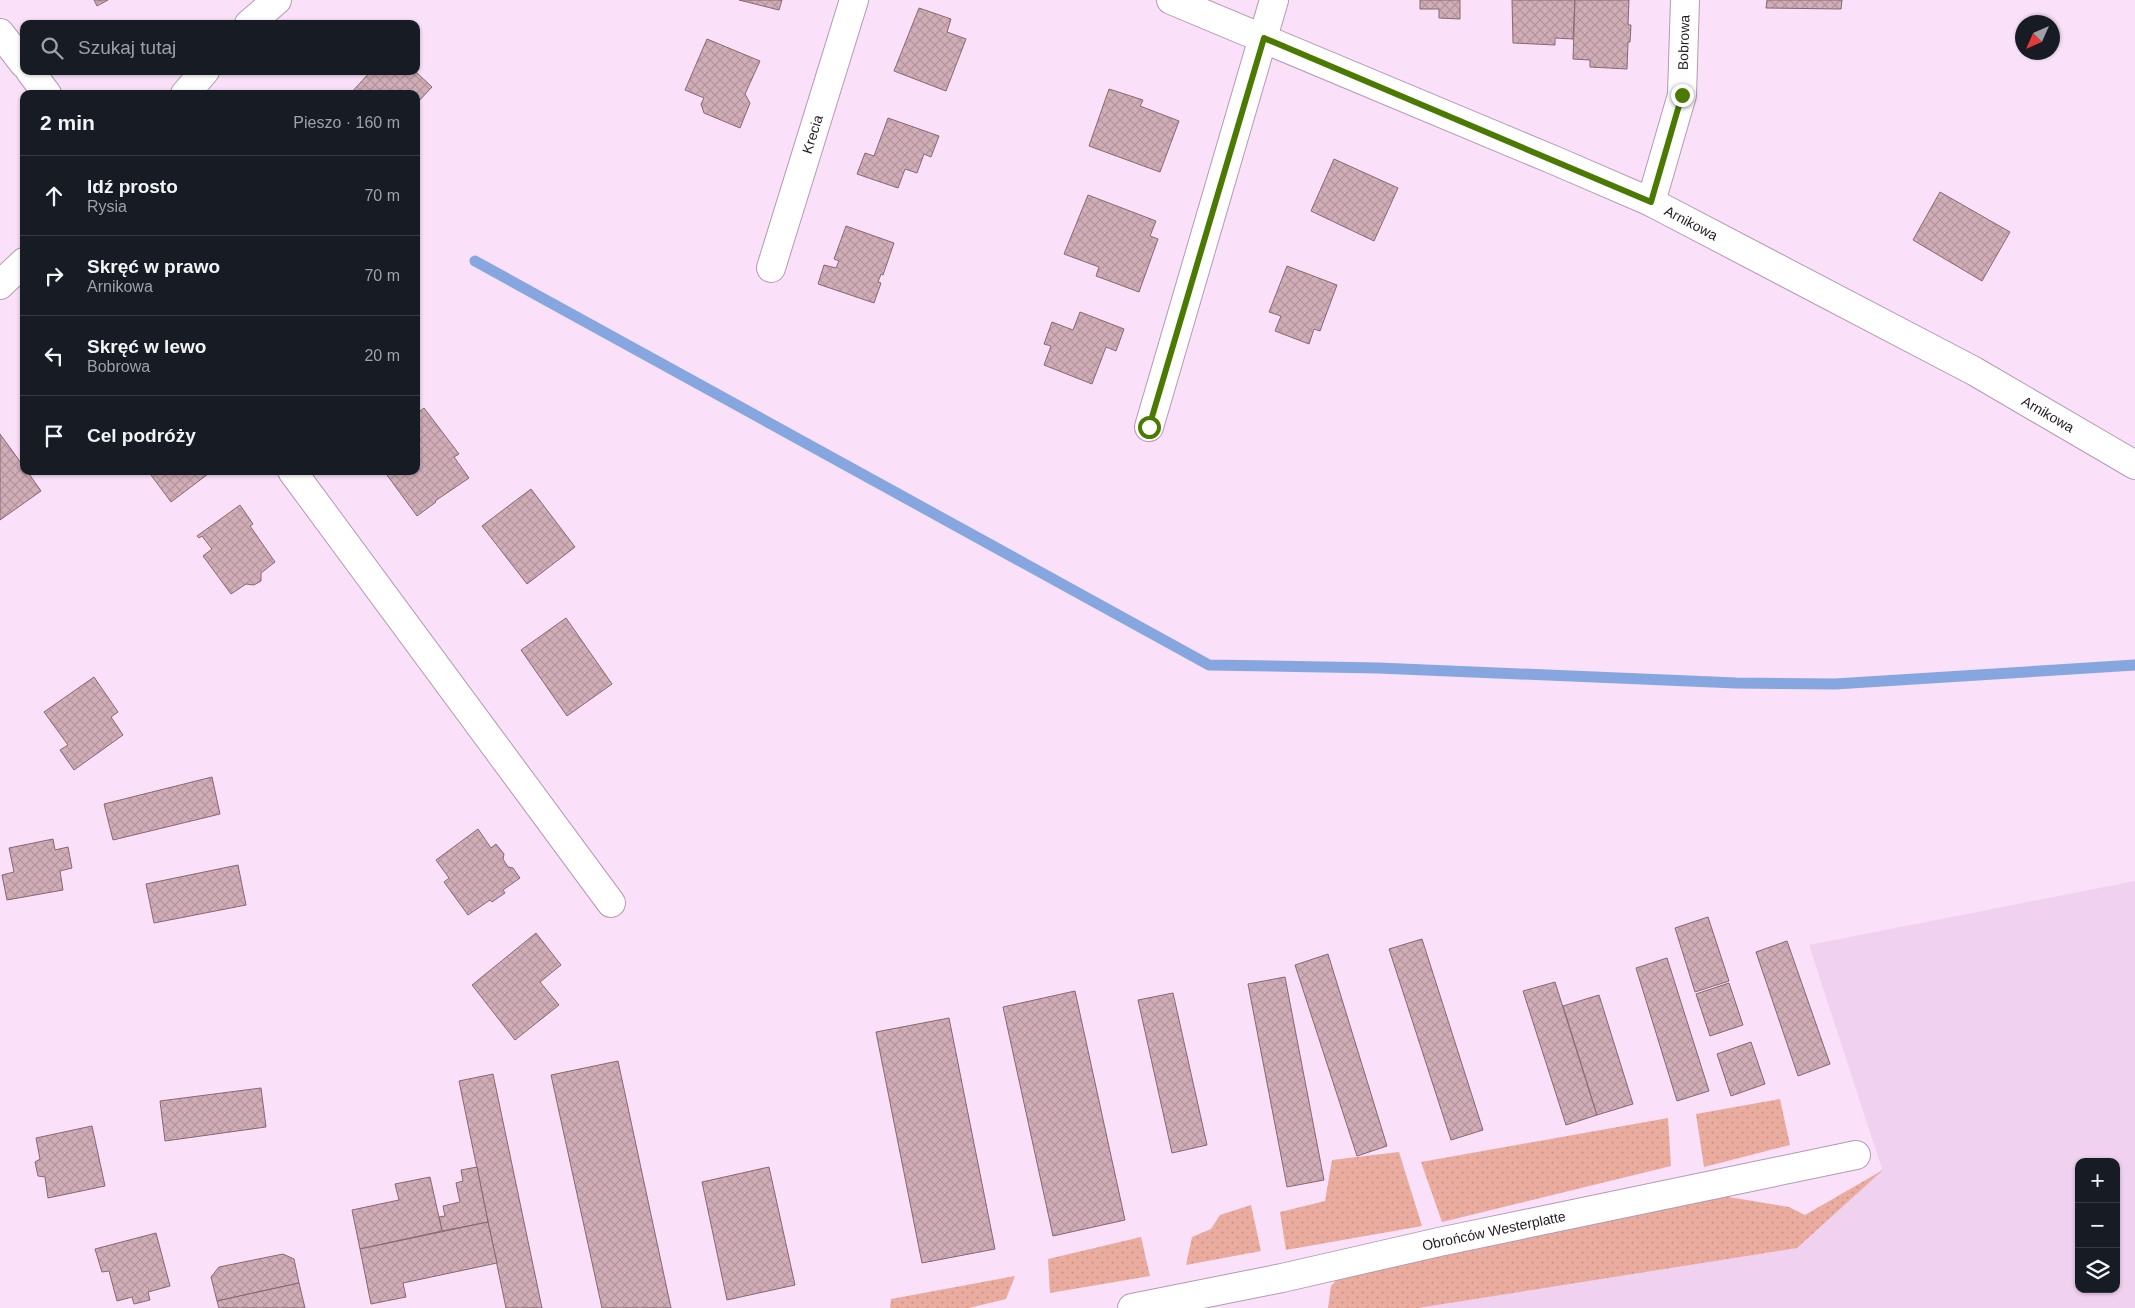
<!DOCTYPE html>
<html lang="pl">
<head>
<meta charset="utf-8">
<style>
	:root { --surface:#171b24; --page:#20242c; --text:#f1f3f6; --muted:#9ea1a6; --line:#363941 }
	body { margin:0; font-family:Helvetica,sans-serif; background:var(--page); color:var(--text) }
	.controls { position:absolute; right:15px; bottom:15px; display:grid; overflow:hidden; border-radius:10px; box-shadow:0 1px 4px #0004 }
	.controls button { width:45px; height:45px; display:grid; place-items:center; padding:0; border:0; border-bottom:1px solid var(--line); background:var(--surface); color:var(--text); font:25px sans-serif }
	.compass { position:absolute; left:2015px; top:15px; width:45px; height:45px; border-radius:50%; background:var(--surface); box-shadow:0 1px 4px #0004; rotate:225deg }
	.stop { position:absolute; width:15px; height:15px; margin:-11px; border:4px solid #4a7a02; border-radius:50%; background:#fff }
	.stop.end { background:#4a7a02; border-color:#fff; box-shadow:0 1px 5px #0008 }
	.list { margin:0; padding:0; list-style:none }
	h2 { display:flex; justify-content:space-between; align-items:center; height:65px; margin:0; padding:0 20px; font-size:21px }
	h2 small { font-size:16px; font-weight:400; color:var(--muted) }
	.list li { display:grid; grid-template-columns:32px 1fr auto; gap:15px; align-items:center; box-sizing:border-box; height:80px; padding:0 20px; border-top:1px solid var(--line) }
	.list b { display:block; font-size:19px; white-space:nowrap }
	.list p { margin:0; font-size:16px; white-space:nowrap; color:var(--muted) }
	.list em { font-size:16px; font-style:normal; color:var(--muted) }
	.icon { flex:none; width:28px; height:28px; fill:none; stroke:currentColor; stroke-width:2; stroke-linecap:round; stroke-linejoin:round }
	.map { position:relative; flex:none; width:2135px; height:1308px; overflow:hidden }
	.search { position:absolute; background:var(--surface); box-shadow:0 1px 4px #0004; left:20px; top:20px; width:400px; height:55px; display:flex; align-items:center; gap:12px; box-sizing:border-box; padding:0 18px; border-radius:10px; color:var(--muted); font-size:19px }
	.panel { position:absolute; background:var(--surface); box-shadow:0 1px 4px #0004; left:20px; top:90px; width:400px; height:385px; border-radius:10px }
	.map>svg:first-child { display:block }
	.built { fill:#f1d1f0; fill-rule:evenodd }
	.grass { fill:url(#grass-dots) }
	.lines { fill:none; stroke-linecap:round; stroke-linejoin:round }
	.stream { stroke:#86a6df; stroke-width:11 }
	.building { fill:url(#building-cross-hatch); stroke:#886870 }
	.minor-casing { stroke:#b39ab2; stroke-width:30 }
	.minor { stroke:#fff; stroke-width:28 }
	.route { stroke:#4a7a02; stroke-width:6 }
	.labels { text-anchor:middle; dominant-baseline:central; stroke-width:4; stroke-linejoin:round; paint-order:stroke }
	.street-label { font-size:14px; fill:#241b23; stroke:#fae0f8 }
</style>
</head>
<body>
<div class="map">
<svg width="2135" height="1308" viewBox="0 0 2135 1308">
	<defs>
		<pattern id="grass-dots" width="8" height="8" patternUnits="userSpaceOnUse" patternTransform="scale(1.25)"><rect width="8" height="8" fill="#eaac9f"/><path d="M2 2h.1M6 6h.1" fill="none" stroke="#c99389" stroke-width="1.8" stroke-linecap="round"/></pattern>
		<pattern id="building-cross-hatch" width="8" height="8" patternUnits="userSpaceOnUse" patternTransform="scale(1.25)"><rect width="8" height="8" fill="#d0adb7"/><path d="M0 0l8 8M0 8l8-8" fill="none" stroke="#b2949d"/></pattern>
	</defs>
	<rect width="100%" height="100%" fill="#fae0f8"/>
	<path class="built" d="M 2135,881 L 2135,1308 L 1418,1308 L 1797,1247 L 1882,1169 L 1809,945 ZM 2079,1162 L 2116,1162 L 2116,1289 L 2079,1289 Z"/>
	<g class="grass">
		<polygon points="1780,1099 1790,1145 1704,1167 1696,1114"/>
		<polygon points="1668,1118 1671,1166 1442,1222 1421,1162"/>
		<polygon points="1399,1152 1422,1226 1286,1250 1280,1212 1325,1201 1332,1160"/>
		<polygon points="1883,1170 1797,1248 1418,1308 1328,1308 1331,1286 1340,1276 1722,1196 1789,1207 1805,1215"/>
		<polygon points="1251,1205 1261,1251 1186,1265 1192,1237 1211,1229 1220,1215"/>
		<polygon points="1141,1237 1150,1276 1050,1293 1048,1259"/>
		<polygon points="1015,1276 1006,1299 969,1308 890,1308 891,1299"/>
	</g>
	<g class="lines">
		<polyline class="stream" points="475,261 1209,665 1378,668 1736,683 1835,684 2135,665"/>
	</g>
	<g class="building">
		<polygon points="94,0 108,0 97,6"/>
		<polygon points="739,0 782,0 779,10"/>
		<polygon points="1420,0 1460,0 1460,19 1439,18 1439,9 1420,9"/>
		<polygon points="1512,0 1575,0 1573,39 1555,38 1555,45 1513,43"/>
		<polygon points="1575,0 1629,0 1628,25 1631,25 1630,42 1628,42 1627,69 1590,67 1590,60 1573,59"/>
		<polygon points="1767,0 1842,0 1841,9 1766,8"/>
		<polygon points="919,8 951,19 947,32 966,39 946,91 894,71"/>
		<polygon points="707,39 760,61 745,94 750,103 740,128 704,113 701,104 704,98 685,90"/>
		<polygon points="371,71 415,71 432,87 416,104 416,94 350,94"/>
		<polygon points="1109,89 1143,100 1140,106 1179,121 1160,172 1089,146"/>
		<polygon points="888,118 939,136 931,157 924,154 917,173 905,169 898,188 857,174 865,153 874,156"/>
		<polygon points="1334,159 1398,188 1374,241 1311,211"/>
		<polygon points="1940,192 2010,232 1982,281 1913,240"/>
		<polygon points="1088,195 1156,221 1150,236 1158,239 1139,292 1096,276 1099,267 1064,254"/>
		<polygon points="846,226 894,243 883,275 881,274 878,282 881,283 874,303 818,284 824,265 836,268 839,261 834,259"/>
		<polygon points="1287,266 1337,285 1320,331 1314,329 1309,344 1275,331 1281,316 1269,312"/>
		<polygon points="1080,312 1124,329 1116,351 1106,347 1092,384 1044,365 1051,346 1044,344 1052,322 1073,330"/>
		<polygon points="424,408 459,454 454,457 469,478 435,501 436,502 417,516 384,471 416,471 416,414"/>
		<polygon points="0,434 24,467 24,471 27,471 41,491 0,520"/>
		<polygon points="148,471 212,471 171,502"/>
		<polygon points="531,489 575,547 527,584 482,526"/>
		<polygon points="240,505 253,524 250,526 275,562 261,573 261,581 254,585 246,584 231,594 203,556 212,549 202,536 199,538 197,536"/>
		<polygon points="566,618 612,684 567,716 521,650"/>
		<polygon points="94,677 118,712 111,717 123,735 74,770 60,750 68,745 44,712"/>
		<polygon points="212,777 220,814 113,840 104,804"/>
		<polygon points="478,829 491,848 496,844 504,854 503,859 508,867 513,868 520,878 503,890 505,893 492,902 490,900 468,915 444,882 449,878 436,860"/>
		<polygon points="53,839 55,850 68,847 72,868 60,871 63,890 7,900 2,875 14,872 9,848"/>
		<polygon points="238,865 246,905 154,923 146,884"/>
		<polygon points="1708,917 1729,981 1695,992 1675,928"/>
		<polygon points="536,933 561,965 540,982 559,1005 515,1040 472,985"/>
		<polygon points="1422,939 1483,1130 1451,1140 1389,949"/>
		<polygon points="1787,941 1830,1064 1798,1076 1756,952"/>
		<polygon points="1328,954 1387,1146 1357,1156 1295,965"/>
		<polygon points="1667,958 1709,1091 1677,1101 1636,968"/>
		<polygon points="1285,977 1324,1180 1287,1187 1248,984"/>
		<polygon points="1555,982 1597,1115 1566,1125 1523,991"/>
		<polygon points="1729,983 1743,1025 1710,1036 1696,994"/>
		<polygon points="1075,991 1125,1220 1053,1236 1003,1007"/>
		<polygon points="1173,993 1207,1145 1172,1153 1138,1000"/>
		<polygon points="1599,995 1633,1104 1597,1115 1563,1006"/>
		<polygon points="949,1018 995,1249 922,1263 876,1032"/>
		<polygon points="1751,1042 1765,1084 1731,1096 1717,1054"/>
		<polygon points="618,1061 671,1308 602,1308 551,1075"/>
		<polygon points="493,1074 542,1308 506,1308 488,1222 459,1081"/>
		<polygon points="261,1088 266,1127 165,1141 160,1101"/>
		<polygon points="92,1126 105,1186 48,1198 45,1177 38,1176 35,1162 40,1159 36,1138"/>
		<polygon points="477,1167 488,1222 442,1231 439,1217 445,1216 443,1206 460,1202 456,1183 463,1181 461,1170"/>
		<polygon points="769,1167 795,1285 727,1300 702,1182"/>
		<polygon points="430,1177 442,1231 360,1249 352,1210 399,1200 395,1184"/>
		<polygon points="488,1222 497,1263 403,1283 406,1297 371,1304 360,1249"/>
		<polygon points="156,1233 170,1286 148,1292 150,1300 134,1304 132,1297 117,1301 109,1271 102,1272 95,1249"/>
		<polygon points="283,1254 294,1259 299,1283 217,1301 211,1277 219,1267"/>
		<polygon points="299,1283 305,1308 219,1308 217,1301"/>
	</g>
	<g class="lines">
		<g class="minor-casing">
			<g id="minor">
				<path id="s1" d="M 1171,0 L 1556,161 L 1651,202 L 1974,371 L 2135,465"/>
				<polyline points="249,24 277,0"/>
				<polyline points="0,33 24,64"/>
				<polyline points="30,71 47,94"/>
				<polyline points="185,94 205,71"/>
				<path id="s2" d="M 1651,202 L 1682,95 L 1685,0"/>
				<path id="s3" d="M 771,268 L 854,0"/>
				<polyline points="0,285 24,262"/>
				<polyline points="1149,427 1274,0"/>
				<polyline points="292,471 611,903"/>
				<path id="s4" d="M 1132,1308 L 1282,1278 L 1439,1242 L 1856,1155"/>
			</g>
		</g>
		<use href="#minor" class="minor"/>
	</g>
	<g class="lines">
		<polyline class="route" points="1149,427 1264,38 1651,202 1682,95"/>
	</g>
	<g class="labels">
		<g class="street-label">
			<text stroke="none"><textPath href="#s2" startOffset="164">Bobrowa</textPath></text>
			<text stroke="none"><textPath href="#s3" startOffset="140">Krecia</textPath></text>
			<text stroke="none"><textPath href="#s1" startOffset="566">Arnikowa</textPath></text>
			<text stroke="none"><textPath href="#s1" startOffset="971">Arnikowa</textPath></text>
			<text stroke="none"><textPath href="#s4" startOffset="370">Obrońców Westerplatte</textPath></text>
		</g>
	</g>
</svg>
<div class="controls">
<button>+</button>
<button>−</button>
<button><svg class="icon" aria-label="layers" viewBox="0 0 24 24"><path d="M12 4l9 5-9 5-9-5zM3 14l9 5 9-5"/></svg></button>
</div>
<svg class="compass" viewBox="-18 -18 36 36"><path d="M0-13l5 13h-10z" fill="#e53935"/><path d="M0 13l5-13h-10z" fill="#9ea1a6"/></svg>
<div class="stop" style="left:1149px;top:427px"></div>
<div class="stop end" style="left:1682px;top:95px"></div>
<div class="search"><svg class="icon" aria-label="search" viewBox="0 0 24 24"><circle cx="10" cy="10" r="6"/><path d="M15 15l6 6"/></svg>Szukaj tutaj</div>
<section class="panel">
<h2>2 min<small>Pieszo · 160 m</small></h2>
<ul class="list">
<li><svg class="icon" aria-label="ahead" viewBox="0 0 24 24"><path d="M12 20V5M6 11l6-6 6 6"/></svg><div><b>Idź prosto</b><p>Rysia</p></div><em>70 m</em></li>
<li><svg class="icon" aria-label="right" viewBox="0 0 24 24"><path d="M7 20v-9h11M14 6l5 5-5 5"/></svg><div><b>Skręć w prawo</b><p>Arnikowa</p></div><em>70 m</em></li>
<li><svg class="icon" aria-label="left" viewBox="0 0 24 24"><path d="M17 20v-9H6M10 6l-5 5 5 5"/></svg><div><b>Skręć w lewo</b><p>Bobrowa</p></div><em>20 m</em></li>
<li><svg class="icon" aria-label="arrive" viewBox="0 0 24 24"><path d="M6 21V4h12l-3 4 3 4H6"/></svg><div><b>Cel podróży</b></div></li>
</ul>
</section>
</div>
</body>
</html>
